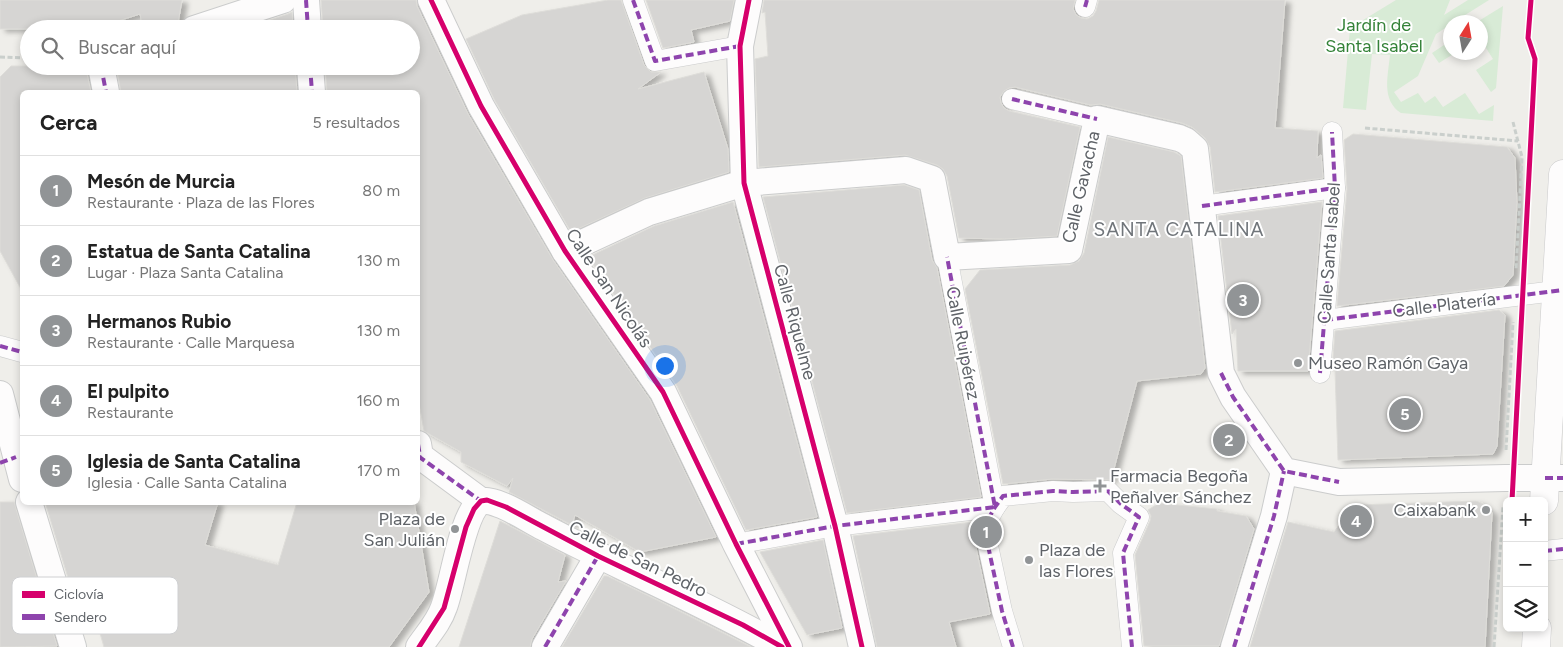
<!DOCTYPE html>
<html lang="es">
<head>
<meta charset="utf-8">
<style>
	:root { --surface:#fff; --page:#f6f6f6; --text:#222; --muted:#767676; --line:#e0e0e0; --accent:#919496 }
	body { margin:0; font-family:Figtree,sans-serif; background:var(--page); color:var(--text) }
	.controls { position:absolute; right:15px; bottom:15px; display:grid; overflow:hidden; border-radius:8px; box-shadow:0 2px 8px #0003 }
	.controls button { width:45px; height:45px; display:grid; place-items:center; padding:0; border:0; border-bottom:1px solid var(--line); background:var(--surface); color:var(--text); font:25px sans-serif }
	.compass { position:absolute; left:1443px; top:15px; width:45px; height:45px; border-radius:50%; background:var(--surface); box-shadow:0 2px 8px #0003; rotate:11deg }
	.you { position:absolute; left:664px; top:365px; width:18px; height:18px; margin:-12px; border:4px solid #fff; border-radius:50%; background:#1a73e8; box-shadow:0 0 0 8px #1a73e833 }
	.badge { display:grid; place-items:center; width:32px; height:32px; border-radius:50%; background:var(--accent); color:#fff; font-size:16px; font-weight:700 }
	.pin { position:absolute; translate:-50% -50%; border:2px solid #fff; box-shadow:0 1px 5px #0006 }
	.list { margin:0; padding:0; list-style:none }
	h2 { display:flex; justify-content:space-between; align-items:center; height:65px; margin:0; padding:0 20px; font-size:21px }
	h2 small { font-size:16px; font-weight:400; color:var(--muted) }
	.list li { display:grid; grid-template-columns:32px 1fr auto; gap:15px; align-items:center; box-sizing:border-box; height:70px; padding:0 20px; border-top:1px solid var(--line) }
	.list b { display:block; font-size:19px; white-space:nowrap }
	.list p { margin:0; font-size:16px; white-space:nowrap; color:var(--muted) }
	.list em { font-size:16px; font-style:normal; color:var(--muted) }
	.icon { flex:none; width:28px; height:28px; fill:none; stroke:currentColor; stroke-width:2; stroke-linecap:round; stroke-linejoin:round }
	.map { position:relative; flex:none; width:1563px; height:647px; overflow:hidden }
	.search { position:absolute; background:var(--surface); box-shadow:0 2px 8px #0003; left:20px; top:20px; width:400px; height:55px; display:flex; align-items:center; gap:12px; box-sizing:border-box; padding:0 18px; border-radius:28px; color:var(--muted); font-size:19px }
	.panel { position:absolute; background:var(--surface); box-shadow:0 2px 8px #0003; left:20px; top:90px; width:400px; height:415px; border-radius:8px }
	.map>svg:first-child { display:block }
	.green { fill:#d8ebd6 }
	.building { fill:#d6d5d3; stroke:#deddd9; filter:url(#shadow) }
	.lines { fill:none; stroke-linecap:round; stroke-linejoin:round }
	.pedestrian-casing { stroke:#cbcccc; stroke-width:21 }
	.minor-casing { stroke:#cbcccc; stroke-width:28 }
	.secondary-casing { stroke:#cacacb; stroke-width:29 }
	.path { stroke:#cacfcc; stroke-width:3; stroke-dasharray:5 2.5; stroke-linecap:butt }
	.pedestrian { stroke:#fdfcfc; stroke-width:20 }
	.minor { stroke:#fdfcfc; stroke-width:26 }
	.secondary { stroke:#fdfcfc; stroke-width:28 }
	.quiet { stroke:#8e44ad; stroke-width:4; stroke-dasharray:8 4; stroke-linecap:butt }
	.cycleway-casing { stroke:#fff; stroke-width:8 }
	.cycleway { stroke:#d6006c; stroke-width:5 }
	.poi-dot { fill:#919496; stroke:#fff; stroke-width:2 }
	.labels { text-anchor:middle; dominant-baseline:central; stroke-width:4; stroke-linejoin:round; paint-order:stroke }
	.park-label { font-size:18px; fill:#348238; stroke:#fff }
	.street-label { font-size:18px; fill:#5f6368; stroke:#fff }
	.poi-label { font-size:18px; fill:#5f6368; stroke:#fff; text-anchor:start }
	.neighbourhood-label { font-size:19px; letter-spacing:1px; fill:#70757a; stroke:#fff }
	.key { fill:#fff; stroke:#cfd0d2; stroke-width:1 }
	.key-label { font-size:14px; fill:#5f6368 }
</style>
</head>
<body>
<div class="map">
<svg width="1563" height="647" viewBox="0 0 1563 647">
	<defs>
		<filter id="shadow"><feDropShadow dx="5.5" dy="3" stdDeviation="2.5" flood-color="#0004"/></filter>
	</defs>
	<rect width="100%" height="100%" fill="#efeeea"/>
	<g class="green">
		<path d="M 1396,0 L 1450,0 L 1444,15 L 1468,0 L 1489,0 L 1454,22 L 1450,22 L 1450,25 L 1436,34 L 1418,76 L 1394,92 L 1401,102 L 1418,93 L 1425,103 L 1435,96 L 1443,107 L 1465,93 L 1479,114 L 1494,105 L 1493,121 L 1401,113 C 1381,100 1388,76 1390,55 L 1372,54 L 1366,110 L 1343,108 L 1350,28 Z"/>
		<polygon points="1503,6 1496,88 1491,92 1476,70 1493,59 1481,40 1480,22 1477,22"/>
		<polygon points="1450,41 1450,52 1455,53 1439,63 1432,53"/>
	</g>
	<g class="building">
		<polygon points="0,0 182,0 177,29 143,29 140,14 93,29 0,29"/>
		<polygon points="321,0 416,0 417,6 468,114 553,260 650,400 716,537 640,552 575,515 572,525 509,492 513,478 507,486 461,462 461,452 424,431 418,397 418,92 327,92 325,66 411,66 411,29 323,29"/>
		<polygon points="608,0 621,0 644,65 651,72 661,72 638,89 704,72 728,149 729,172 645,198 571,232 494,99 466,39 522,15"/>
		<polygon points="646,0 734,0 730,21 691,30 694,42 663,48"/>
		<polygon points="764,0 1075,0 1073,9 1076,15 1081,18 1087,19 1093,16 1096,11 1099,0 1285,0 1275,128 1318,131 1317,158 1321,155 1323,178 1215,192 1210,147 1205,138 1192,127 1182,123 1100,104 1091,105 1015,87 1009,88 1004,91 1000,97 1001,103 1004,108 1009,111 1080,127 1057,236 1004,239 959,238 947,176 943,169 937,165 905,155 759,167 755,59 768,56 765,12 762,13"/>
		<polygon points="292,12 293,29 243,29 288,14"/>
		<polygon points="11,66 63,66 87,74 91,92 22,92 22,291 0,251 0,77"/>
		<polygon points="116,66 295,66 297,92 121,92"/>
		<polygon points="1353,134 1507,147 1515,158 1517,203 1513,275 1504,286 1337,306 1347,189 1344,140"/>
		<polygon points="1108,137 1174,152 1181,156 1205,368 1201,374 1137,381 1111,480 1052,479 1003,484 965,289 980,270 1070,265 1079,261 1084,253"/>
		<polygon points="904,185 919,190 932,260 937,268 981,497 847,513 763,197"/>
		<polygon points="733,202 817,517 746,530 677,386 588,257 654,226"/>
		<polygon points="1322,202 1308,371 1238,371 1236,329 1232,334 1218,216"/>
		<polygon points="1499,310 1505,315 1497,446 1493,454 1338,460 1335,371 1332,371 1335,331"/>
		<polygon points="1476,501 1484,504 1492,513 1485,647 1250,647 1288,522 1334,532 1354,505"/>
		<polygon points="0,502 14,502 57,646 0,647"/>
		<polygon points="45,502 218,502 205,545 278,565 297,502 414,502 429,592 389,647 104,647 89,596 79,614"/>
		<polygon points="1159,503 1217,509 1217,511 1246,516 1254,529 1219,646 1144,646 1135,555 1150,521 1151,516 1148,510"/>
		<polygon points="500,521 565,555 558,582 566,581 532,639 530,647 459,647"/>
		<polygon points="973,522 972,529 990,614 949,622 956,647 877,647 853,536"/>
		<polygon points="823,540 842,628 807,635 760,552"/>
		<polygon points="604,576 607,576 657,600 751,647 562,647"/>
	</g>
	<g class="lines">
		<g class="pedestrian-casing">
			<g id="pedestrian">
				<polyline points="633,0 655,61 740,46"/>
				<polyline points="1085,7 1087,0"/>
				<polyline points="1012,99 1097,119"/>
				<polyline points="1202,206 1335,188"/>
				<polyline points="1325,320 1563,290"/>
				<polyline points="0,346 22,352"/>
				<polyline points="1320,373 1335,188 1332,132"/>
				<polyline points="736,544 835,526 995,507 947,257"/>
				<polyline points="1544,551 1563,549"/>
				<polyline points="1013,647 1002,611 984,527 995,507 1003,496 1053,491 1073,492 1108,491 1121,504 1139,517 1123,553 1132,647"/>
			</g>
		</g>
		<g class="minor-casing">
			<g id="minor">
				<polyline points="306,0 308,29"/>
				<polyline points="431,0 481,106 565,251 663,392 736,544 789,647"/>
				<polyline points="749,0 740,46 744,183 835,526 862,647"/>
				<polyline points="194,29 283,0"/>
				<polyline points="101,66 106,92"/>
				<polyline points="310,66 312,92"/>
				<polyline points="565,251 649,212 744,183 906,170 932,179 947,257 1069,250 1097,119 1179,138 1186,141 1195,149 1221,373 1233,397 1284,471 1339,482 1505,478 1563,478"/>
				<polyline points="0,394 22,479"/>
				<path d="M 418,444 L 420,456 L 481,501 C 499,499 527,519 543,527 C 622,569 705,603 782,647"/>
				<polyline points="29,502 73,647"/>
				<path d="M 419,647 C 428,634 439,622 444,607 C 453,584 462,513 481,501"/>
				<polyline points="545,647 598,556"/>
				<polyline points="1234,647 1274,516 1284,471"/>
			</g>
		</g>
		<g class="secondary-casing">
			<g id="secondary">
				<polyline points="1544,501 1563,174"/>
				<polyline points="1536,647 1537,628"/>
			</g>
		</g>
		<g class="path">
			<polyline points="0,57 29,58"/>
			<polyline points="1513,122 1522,157 1516,270"/>
			<polyline points="1365,128 1518,141"/>
			<polyline points="1506,450 1513,322"/>
			<polyline points="1494,647 1503,506"/>
		</g>
		<use href="#pedestrian" class="pedestrian"/>
		<use href="#minor" class="minor"/>
		<use href="#secondary" class="secondary"/>
		<g class="quiet">
			<polyline points="306,0 308,29"/>
			<polyline points="633,0 655,61 740,46"/>
			<polyline points="1085,7 1087,0"/>
			<polyline points="101,66 106,92"/>
			<polyline points="310,66 312,92"/>
			<polyline points="1012,99 1097,119"/>
			<polyline points="1202,206 1335,188"/>
			<polyline points="1325,320 1563,290"/>
			<polyline points="0,346 22,352"/>
			<polyline points="1221,373 1233,397 1284,471 1339,482"/>
			<polyline points="1320,373 1335,188 1332,132"/>
			<polyline points="418,444 420,456"/>
			<polyline points="418,456 481,501"/>
			<polyline points="0,463 16,457"/>
			<polyline points="1545,478 1563,478"/>
			<polyline points="736,544 835,526 995,507 947,257"/>
			<polyline points="1544,551 1563,549"/>
			<polyline points="545,647 598,556"/>
			<polyline points="1013,647 1002,611 984,527 995,507 1003,496 1053,491 1073,492 1108,491 1121,504 1139,517 1123,553 1132,647"/>
			<polyline points="1234,647 1274,516 1284,471"/>
		</g>
		<g class="cycleway-casing">
			<g id="cycleway">
				<polyline points="431,0 481,106 565,251 663,392 736,544 789,647"/>
				<polyline points="749,0 740,46 744,183 835,526 862,647"/>
				<polyline points="1512,501 1535,59 1528,38 1531,0"/>
				<polyline points="419,647 444,608 466,527 474,509 481,501 487,500 506,507 598,556 743,625 782,647"/>
			</g>
		</g>
		<use href="#cycleway" class="cycleway"/>
	</g>
	<g class="poi-dot">
		<circle cx="1298" cy="363" r="5"/>
		<path d="M1097.5 478.5h5v5h5v5h-5v5h-5v-5h-5v-5h5z"/>
		<circle cx="1486" cy="510" r="5"/>
		<circle cx="455" cy="529" r="5"/>
		<circle cx="1029" cy="560" r="5"/>
	</g>
	<g class="labels">
		<g class="park-label">
			<text x="1374" y="25">Jardín de<tspan x="1374" dy="21">Santa Isabel</tspan></text>
		</g>
		<g class="street-label">
			<text transform="translate(1081 187) rotate(-77)">Calle Gavacha</text>
			<text transform="translate(1329 253) rotate(-86)">Calle Santa Isabel</text>
			<text transform="translate(609 288) rotate(56)">Calle San Nicolás</text>
			<text transform="translate(1444 305) rotate(-7)">Calle Platería</text>
			<text transform="translate(795 322) rotate(75)">Calle Riquelme</text>
			<text transform="translate(963 343) rotate(79)">Calle Ruipérez</text>
			<text transform="translate(638 559) rotate(26)">Calle de San Pedro</text>
		</g>
		<g class="poi-label">
			<text x="1308" y="363">Museo Ramón Gaya</text>
			<text x="1110" y="476">Farmacia Begoña<tspan x="1110" dy="21">Peñalver Sánchez</tspan></text>
			<text x="1476" y="510" text-anchor="end">Caixabank</text>
			<text x="445" y="519" text-anchor="end">Plaza de<tspan x="445" dy="21">San Julián</tspan></text>
			<text x="1039" y="550">Plaza de<tspan x="1039" dy="21">las Flores</tspan></text>
		</g>
		<g class="neighbourhood-label">
			<text x="1179" y="229">SANTA CATALINA</text>
		</g>
	</g>
	<rect x="12" y="577" width="166" height="57" rx="8" class="key"/>
	<rect x="22" y="591" width="23" height="7" fill="#d6006c"/>
	<rect x="22" y="614" width="23" height="6" fill="#8e44ad"/>
	<g class="key-label">
		<text x="54" y="599">Ciclovía</text>
		<text x="54" y="622">Sendero</text>
	</g>
</svg>
<div class="controls">
<button>+</button>
<button>−</button>
<button><svg class="icon" aria-label="layers" viewBox="0 0 24 24"><path d="M12 4l9 5-9 5-9-5zM3 14l9 5 9-5"/></svg></button>
</div>
<svg class="compass" viewBox="-18 -18 36 36"><path d="M0-13l5 13h-10z" fill="#e53935"/><path d="M0 13l5-13h-10z" fill="#767676"/></svg>
<div class="you"></div>
<div class="pin badge" style="left:986px;top:532px">1</div>
<div class="pin badge" style="left:1229px;top:440px">2</div>
<div class="pin badge" style="left:1243px;top:300px">3</div>
<div class="pin badge" style="left:1356px;top:521px">4</div>
<div class="pin badge" style="left:1405px;top:414px">5</div>
<div class="search"><svg class="icon" aria-label="search" viewBox="0 0 24 24"><circle cx="10" cy="10" r="6"/><path d="M15 15l6 6"/></svg>Buscar aquí</div>
<section class="panel">
<h2>Cerca<small>5 resultados</small></h2>
<ul class="list">
<li><span class="badge">1</span><div><b>Mesón de Murcia</b><p>Restaurante · Plaza de las Flores</p></div><em>80 m</em></li>
<li><span class="badge">2</span><div><b>Estatua de Santa Catalina</b><p>Lugar · Plaza Santa Catalina</p></div><em>130 m</em></li>
<li><span class="badge">3</span><div><b>Hermanos Rubio</b><p>Restaurante · Calle Marquesa</p></div><em>130 m</em></li>
<li><span class="badge">4</span><div><b>El pulpito</b><p>Restaurante</p></div><em>160 m</em></li>
<li><span class="badge">5</span><div><b>Iglesia de Santa Catalina</b><p>Iglesia · Calle Santa Catalina</p></div><em>170 m</em></li>
</ul>
</section>
</div>
</body>
</html>
